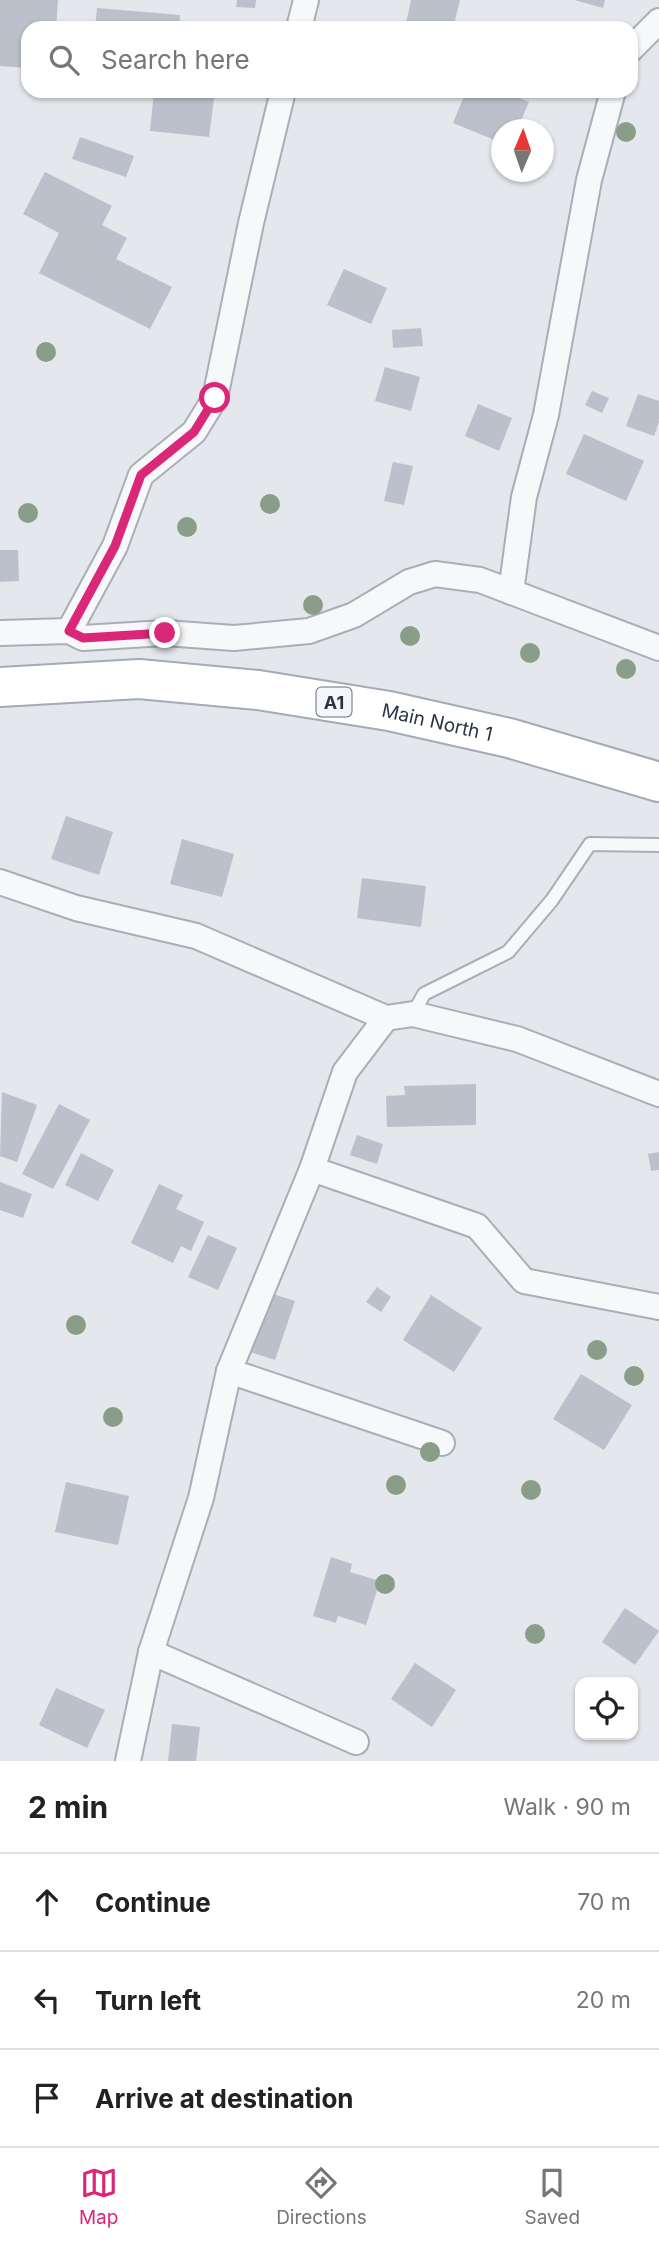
<!DOCTYPE html>
<html lang="en">
<head>
<meta charset="utf-8">
<style>
	:root { --surface:#fff; --page:#f6f6f6; --text:#222; --muted:#767676; --line:#e0e0e0; --accent:#db2777 }
	body { margin:0; font-family:Inter,sans-serif; background:var(--page); color:var(--text) }
	.controls { position:absolute; right:21px; bottom:21px; display:grid; overflow:hidden; border-radius:14px; box-shadow:0 2px 5px #0004 }
	.controls button { width:63px; height:63px; display:grid; place-items:center; padding:0; border:0; border-bottom:2px solid var(--line); background:var(--surface); color:var(--text); font:35px sans-serif }
	.compass { position:absolute; left:491px; top:119px; width:63px; height:63px; border-radius:50%; background:var(--surface); box-shadow:0 2px 5px #0004; rotate:2deg }
	.stop { position:absolute; width:21px; height:21px; margin:-16px; border:5px solid #db2777; border-radius:50%; background:#fff }
	.stop.end { background:#db2777; border-color:#fff; box-shadow:0 2px 7px #0008 }
	.list { margin:0; padding:0; list-style:none }
	h2 { display:flex; justify-content:space-between; align-items:center; height:91px; margin:0; padding:0 28px; font-size:30px }
	h2 small { font-size:23px; font-weight:400; color:var(--muted) }
	.list li { display:grid; grid-template-columns:46px 1fr auto; gap:21px; align-items:center; box-sizing:border-box; height:98px; padding:0 28px; border-top:2px solid var(--line) }
	.list b { display:block; font-size:26px; white-space:nowrap }
	.list em { font-size:23px; font-style:normal; color:var(--muted) }
	.icon { flex:none; width:38px; height:38px; fill:none; stroke:currentColor; stroke-width:2; stroke-linecap:round; stroke-linejoin:round }
	.map { position:relative; flex:none; width:659px; height:1761px; overflow:hidden }
	.search { position:absolute; background:var(--surface); box-shadow:0 2px 5px #0004; left:21px; right:21px; top:21px; height:77px; display:flex; align-items:center; gap:18px; box-sizing:border-box; padding:0 24px; border-radius:21px; color:var(--muted); font-size:26px }
	.sheet { height:385px; background:var(--surface) }
	nav { display:flex; justify-content:space-around; align-items:center; box-sizing:border-box; height:98px; border-top:2px solid var(--line); background:var(--surface); font-size:19px; color:var(--muted) }
	nav a { display:grid; justify-items:center; gap:4px }
	nav .on { color:var(--accent) }
	.map>svg:first-child { display:block }
	.building { fill:#bbc0ca }
	.lines { fill:none; stroke-linecap:round; stroke-linejoin:round }
	.service-casing { stroke:#a9aeb7; stroke-width:16 }
	.minor-casing { stroke:#a9aeb7; stroke-width:28 }
	.primary-casing { stroke:#a3abb8; stroke-width:42 }
	.service { stroke:#f7f8fa; stroke-width:12 }
	.minor { stroke:#f7f8fa; stroke-width:24 }
	.primary { stroke:#fff; stroke-width:38 }
	.tree { fill:#899d89 }
	.route { stroke:#db2777; stroke-width:9 }
	.labels { text-anchor:middle; dominant-baseline:central; stroke-width:5; stroke-linejoin:round; paint-order:stroke }
	.shield { fill:#f4f6f9; stroke:#676e7b; stroke-width:2 }
	.shield-label { font-size:18px; font-weight:bold; fill:#2b3445 }
	.street-label { font-size:19px; fill:#2b3445; stroke:#f4f6f9 }
</style>
</head>
<body>
<div class="map">
<svg width="659" height="1761" viewBox="0 0 659 1761">
	<rect width="100%" height="100%" fill="#e4e7ec"/>
	<g class="building">
		<polygon points="0,0 58,0 56,28 28,28 28,68 0,66"/>
		<polygon points="237,0 256,0 255,8 236,7"/>
		<polygon points="411,0 460,0 453,28 405,28"/>
		<polygon points="574,0 605,0 603,8"/>
		<polygon points="97,8 180,15 179,28 95,28"/>
		<polygon points="154,91 215,91 209,137 150,131"/>
		<polygon points="466,91 501,91 529,102 517,130 502,130 502,143 453,123"/>
		<polygon points="80,137 134,156 126,177 72,159"/>
		<polygon points="45,172 112,206 102,225 127,238 116,259 172,287 150,329 39,273 59,233 23,214"/>
		<polygon points="344,269 387,288 371,324 327,305"/>
		<polygon points="421,328 423,346 393,348 392,330"/>
		<polygon points="385,367 420,377 411,411 375,401"/>
		<polygon points="592,391 609,398 602,413 585,405"/>
		<polygon points="638,394 659,401 659,422 654,436 626,426"/>
		<polygon points="478,404 512,418 499,451 465,436"/>
		<polygon points="584,434 644,461 626,501 566,474"/>
		<polygon points="393,462 413,466 404,505 384,501"/>
		<polygon points="0,550 18,550 19,581 0,582"/>
		<polygon points="66,816 113,832 99,875 51,859"/>
		<polygon points="182,839 234,854 222,897 170,884"/>
		<polygon points="362,878 426,886 421,927 357,918"/>
		<polygon points="476,1084 476,1125 387,1127 386,1096 405,1095 404,1086"/>
		<polygon points="2,1092 37,1105 17,1162 0,1156"/>
		<polygon points="59,1104 90,1120 53,1189 22,1174"/>
		<polygon points="357,1135 383,1144 377,1164 350,1155"/>
		<polygon points="659,1152 659,1170 651,1171 648,1154"/>
		<polygon points="81,1153 114,1170 98,1201 65,1185"/>
		<polygon points="0,1182 32,1194 23,1218 0,1210"/>
		<polygon points="159,1184 183,1195 176,1209 204,1222 191,1251 181,1246 173,1263 131,1243"/>
		<polygon points="208,1235 237,1248 218,1290 188,1277"/>
		<polygon points="377,1287 391,1297 381,1312 366,1302"/>
		<polygon points="267,1292 295,1301 275,1360 247,1351"/>
		<polygon points="431,1295 482,1328 454,1372 403,1340"/>
		<polygon points="581,1374 632,1405 604,1450 553,1419"/>
		<polygon points="66,1482 129,1496 118,1545 55,1532"/>
		<polygon points="331,1557 352,1564 350,1572 380,1581 366,1625 338,1616 336,1623 313,1616"/>
		<polygon points="625,1608 659,1631 635,1665 602,1642"/>
		<polygon points="415,1663 456,1690 432,1727 391,1699"/>
		<polygon points="56,1688 105,1710 87,1748 39,1725"/>
		<polygon points="172,1724 200,1727 196,1761 168,1761"/>
	</g>
	<g class="lines">
		<g class="service-casing">
			<polyline id="service" points="413,1014 424,994 508,952 552,900 590,844 659,845"/>
		</g>
		<g class="minor-casing">
			<g id="minor">
				<polyline points="299,28 306,0"/>
				<polyline points="631,49 659,21"/>
				<polyline points="511,592 524,497 546,415 589,180 613,91"/>
				<polyline points="69,631 115,546 141,475 194,432 215,398 251,223 283,91"/>
				<polyline points="0,633 69,631 83,638 165,633 234,638 309,631 354,615 409,582 435,574 480,580 659,648"/>
				<polyline points="0,882 76,908 196,936 386,1018 413,1014 517,1039 659,1094"/>
				<polyline points="312,1169 477,1226 524,1281 659,1307"/>
				<polyline points="229,1371 442,1443"/>
				<polyline points="151,1652 356,1742"/>
				<polyline points="128,1761 151,1652 201,1498 229,1371 312,1169 345,1072 386,1018"/>
			</g>
		</g>
		<g class="primary-casing">
			<g id="primary">
				<path id="s1" d="M 0,687 L 139,679 L 258,690 L 389,711 L 509,738 L 659,782"/>
			</g>
		</g>
		<use href="#service" class="service"/>
		<use href="#minor" class="minor"/>
		<use href="#primary" class="primary"/>
	</g>
	<g class="tree">
		<circle cx="626" cy="132" r="10"/>
		<circle cx="46" cy="352" r="10"/>
		<circle cx="270" cy="504" r="10"/>
		<circle cx="28" cy="513" r="10"/>
		<circle cx="187" cy="527" r="10"/>
		<circle cx="313" cy="605" r="10"/>
		<circle cx="410" cy="636" r="10"/>
		<circle cx="530" cy="653" r="10"/>
		<circle cx="626" cy="669" r="10"/>
		<circle cx="76" cy="1325" r="10"/>
		<circle cx="597" cy="1350" r="10"/>
		<circle cx="634" cy="1376" r="10"/>
		<circle cx="113" cy="1417" r="10"/>
		<circle cx="430" cy="1452" r="10"/>
		<circle cx="396" cy="1485" r="10"/>
		<circle cx="531" cy="1490" r="10"/>
		<circle cx="385" cy="1584" r="10"/>
		<circle cx="535" cy="1634" r="10"/>
	</g>
	<g class="lines">
		<polyline class="route" points="165,633 83,638 69,631 115,546 141,475 194,432 215,398"/>
	</g>
	<g class="labels">
		<rect class="shield" x="316.5" y="687.5" width="35" height="29" rx="5"/>
		<g class="shield-label">
			<text x="334" y="702">A1</text>
		</g>
		<g class="street-label">
			<text stroke="none"><textPath href="#s1" startOffset="441">Main North 1</textPath></text>
		</g>
	</g>
</svg>
<div class="controls">
<button><svg class="icon" aria-label="locate" viewBox="0 0 24 24"><circle cx="12" cy="12" r="6"/><path d="M12 2v4M12 18v4M2 12h4M18 12h4"/></svg></button>
</div>
<svg class="compass" viewBox="-18 -18 36 36"><path d="M0-13l5 13h-10z" fill="#e53935"/><path d="M0 13l5-13h-10z" fill="#767676"/></svg>
<div class="stop" style="left:215px;top:398px"></div>
<div class="stop end" style="left:165px;top:633px"></div>
<div class="search"><svg class="icon" aria-label="search" viewBox="0 0 24 24"><circle cx="10" cy="10" r="6"/><path d="M15 15l6 6"/></svg>Search here</div>
</div>
<section class="sheet">
<h2>2 min<small>Walk · 90 m</small></h2>
<ul class="list">
<li><svg class="icon" aria-label="ahead" viewBox="0 0 24 24"><path d="M12 20V5M6 11l6-6 6 6"/></svg><div><b>Continue</b></div><em>70 m</em></li>
<li><svg class="icon" aria-label="left" viewBox="0 0 24 24"><path d="M17 20v-9H6M10 6l-5 5 5 5"/></svg><div><b>Turn left</b></div><em>20 m</em></li>
<li><svg class="icon" aria-label="arrive" viewBox="0 0 24 24"><path d="M6 21V4h12l-3 4 3 4H6"/></svg><div><b>Arrive at destination</b></div></li>
</ul>
</section>
<nav>
<a class="on"><svg class="icon" aria-label="map" viewBox="0 0 24 24"><path d="M3 6l6-2 6 2 6-2v14l-6 2-6-2-6 2zM9 4v14M15 6v14"/></svg>Map</a>
<a><svg class="icon" aria-label="directions" viewBox="0 0 24 24"><path d="M12 3l9 9-9 9-9-9zM9 14v-3h6M13 9l2 2-2 2"/></svg>Directions</a>
<a><svg class="icon" aria-label="saved" viewBox="0 0 24 24"><path d="M7 4h10v16l-5-4-5 4z"/></svg>Saved</a>
</nav>
</body>
</html>
